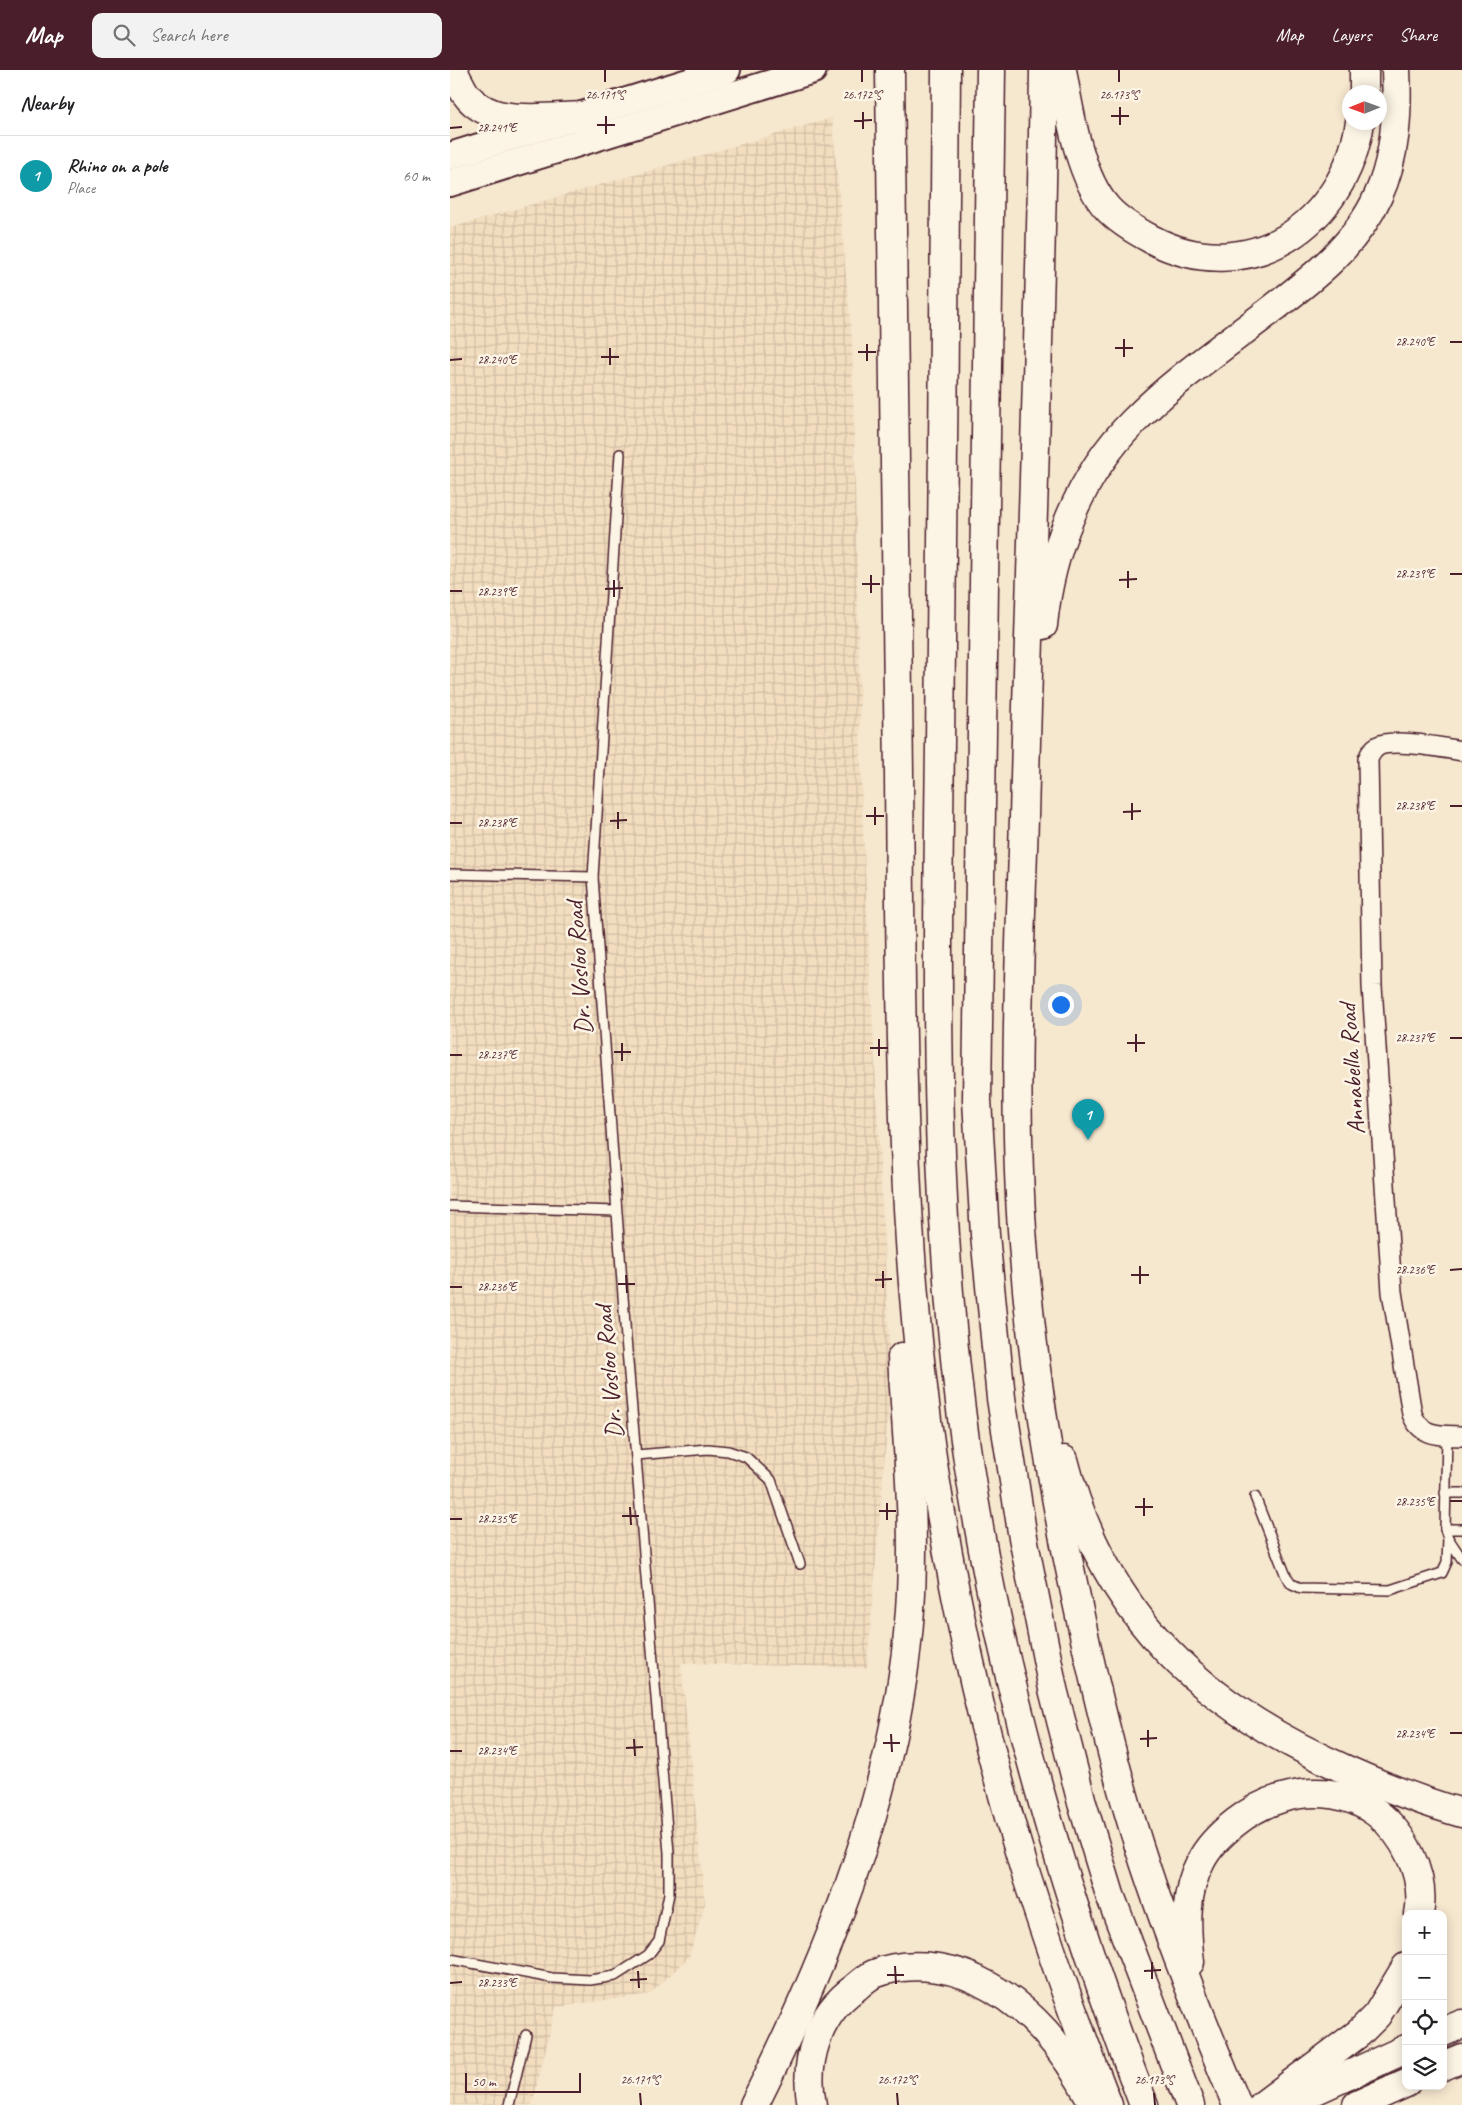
<!DOCTYPE html>
<html lang="en">
<head>
<meta charset="utf-8">
<style>
	:root { --surface:#fff; --page:#f2f2f2; --text:#202124; --muted:#757577; --line:#e0e0e0; --accent:#4a1f2b }
	body { margin:0; font-family:Caveat,sans-serif; background:var(--page); color:var(--text) }
	.controls { position:absolute; right:15px; bottom:15px; display:grid; overflow:hidden; border-radius:10px; box-shadow:0 2px 12px #0003 }
	.controls button { width:45px; height:45px; display:grid; place-items:center; padding:0; border:0; border-bottom:1px solid var(--line); background:var(--surface); color:var(--text); font:25px sans-serif }
	.compass { position:absolute; left:892px; top:15px; width:45px; height:45px; border-radius:50%; background:var(--surface); box-shadow:0 2px 12px #0003; rotate:269deg }
	.scale { position:absolute; left:15px; bottom:12px; width:116px; box-sizing:border-box; padding-left:5px; border:2px solid #4a1f2b; border-top:0; font-size:14px; line-height:18px; white-space:nowrap; color:#4a1f2b; -webkit-text-stroke:4px #fcf5e5; paint-order:stroke }
	.you { position:absolute; left:610px; top:934px; width:18px; height:18px; margin:-12px; border:4px solid #fff; border-radius:50%; background:#1a73e8; box-shadow:0 0 0 8px #1a73e833 }
	.badge { display:grid; place-items:center; width:32px; height:32px; border-radius:50%; background:var(--accent); color:#fff; font-size:16px; font-weight:700 }
	.pin { position:absolute; translate:-50% -41px; filter:drop-shadow(0 1px 2px #0008) }
	.pin::after { content:''; position:absolute; top:26px; width:18px; height:15px; background:inherit; clip-path:polygon(0 0,100% 0,50% 100%) }
	.list { margin:0; padding:0; list-style:none }
	h2 { display:flex; justify-content:space-between; align-items:center; height:65px; margin:0; padding:0 20px; font-size:21px }
	h2 small { font-size:16px; font-weight:400; color:var(--muted) }
	.list li { display:grid; grid-template-columns:32px 1fr auto; gap:15px; align-items:center; box-sizing:border-box; height:80px; padding:0 20px; border-top:1px solid var(--line) }
	.list b { display:block; font-size:19px; white-space:nowrap }
	.list p { margin:0; font-size:16px; white-space:nowrap; color:var(--muted) }
	.list em { font-size:16px; font-style:normal; color:var(--muted) }
	.icon { flex:none; width:28px; height:28px; fill:none; stroke:currentColor; stroke-width:2; stroke-linecap:round; stroke-linejoin:round }
	.map { position:relative; flex:none; width:1012px; height:2035px; overflow:hidden }
	header { display:flex; align-items:center; gap:30px; box-sizing:border-box; height:70px; padding:0 25px; background:var(--accent); color:#fff }
	header strong { font-size:24px }
	nav { display:flex; gap:28px; margin-inline-start:auto; font-size:18px }
	.search { width:350px; height:45px; background:var(--page); display:flex; align-items:center; gap:12px; box-sizing:border-box; padding:0 18px; border-radius:10px; color:var(--muted); font-size:19px }
	main { display:flex }
	aside { flex:1; background:var(--surface) }
	.map>svg:first-child { display:block }
	.industrial { fill:url(#industrial-grid) }
	.lines { fill:none; stroke-linecap:round; stroke-linejoin:round }
	.lane-casing { stroke:#4a1f2b; stroke-width:12 }
	.street-casing { stroke:#4a1f2b; stroke-width:22 }
	.secondary-casing { stroke:#4a1f2b; stroke-width:30 }
	.highway-casing { stroke:#4a1f2b; stroke-width:31 }
	.lane { stroke:#fcf5e5; stroke-width:9 }
	.street { stroke:#fcf5e5; stroke-width:19 }
	.secondary { stroke:#fcf5e5; stroke-width:26 }
	.highway { stroke:#fcf5e5; stroke-width:28 }
	.ticks { fill:none; stroke:#4a1f2b; stroke-width:2 }
	.labels { text-anchor:middle; dominant-baseline:central; stroke-width:5; stroke-linejoin:round; paint-order:stroke }
	.street-label { font-size:25px; fill:#4a1f2b; stroke:#fcf5e5 }
	.ticks-label { font-size:12px; text-anchor:middle; fill:#4a1f2b; stroke:#fcf5e5; stroke-width:5; stroke-linejoin:round; paint-order:stroke }
</style>
</head>
<body>
<header>
<strong>Map</strong>
<div class="search"><svg class="icon" aria-label="search" viewBox="0 0 24 24"><circle cx="10" cy="10" r="6"/><path d="M15 15l6 6"/></svg>Search here</div>
<nav><a>Map</a><a>Layers</a><a>Share</a></nav>
</header>
<main>
<aside>
<h2>Nearby<small></small></h2>
<ul class="list">
<li><span class="badge" style="background:#0f9aa8">1</span><div><b>Rhino on a pole</b><p>Place</p></div><em>60 m</em></li>
</ul>
</aside>
<div class="map">
<svg width="1012" height="2035" viewBox="0 0 1012 2035">
	<defs>
		<pattern id="industrial-grid" width="8" height="8" patternUnits="userSpaceOnUse" patternTransform="scale(1.25)"><rect width="8" height="8" fill="#f2ddbf"/><path d="M0 4h8M4 0v8" fill="none" stroke="#d1bda4"/></pattern>
	</defs>
	<rect width="100%" height="100%" fill="#f6e7cf"/>
	<filter id="ink" filterUnits="userSpaceOnUse"><feTurbulence type="fractalNoise" baseFrequency=".02" numOctaves="2"/><feDisplacementMap in="SourceGraphic" scale="10" xChannelSelector="R" yChannelSelector="G"/><feConvolveMatrix kernelMatrix="1 2 1 2 8 2 1 2 1" color-interpolation-filters="sRGB"/></filter>
	<g filter="url(#ink)">
		<polygon class="industrial" points="382,48 402,272 412,740 441,1311 417,1598 231,1593 255,1834 239,1887 200,1924 106,1937 82,2035 0,2035 0,158"/>
		<g class="lines">
			<g class="lane-casing">
				<g id="lane">
					<polyline points="0,804 143,807"/>
					<polyline points="0,1136 166,1141"/>
					<polyline points="997,1365 995,1459 998,1468 1012,1489"/>
					<polyline points="186,1385 258,1379 278,1381 296,1387 321,1410 350,1494"/>
					<polyline points="995,1423 1012,1423"/>
					<polyline points="805,1427 836,1506 842,1514 851,1518 940,1520 992,1503 997,1492 998,1468"/>
					<polyline points="995,1459 1012,1459"/>
					<polyline points="0,1889 102,1908 140,1910 165,1906 198,1885 209,1871 219,1824 219,1783 176,1268 143,807 170,384"/>
					<polyline points="59,2035 76,1965"/>
				</g>
			</g>
			<g class="street-casing">
				<path id="street" d="M 1012,681 C 993,678 944,668 928,676 C 923,679 920,684 918,689 L 922,916 L 942,1222 L 962,1344 C 971,1368 991,1365 1012,1366"/>
			</g>
			<g class="secondary-casing">
				<g id="secondary">
					<polyline points="0,86 277,0"/>
					<polyline points="0,113 363,0"/>
				</g>
			</g>
			<g class="highway-casing">
				<g id="highway">
					<path d="M 4,0 C 5,6 9,12 12,18 C 34,59 93,47 132,46"/>
					<path d="M 440,0 C 442,235 447,470 449,704 C 451,939 449,1175 485,1407 C 506,1540 535,1672 575,1801 C 600,1880 628,1958 658,2035"/>
					<path d="M 496,0 C 494,224 493,449 490,673 C 487,914 482,1158 519,1397 C 552,1616 615,1828 694,2035"/>
					<polyline points="541,0 527,1030 535,1165 551,1328 572,1462 603,1619 632,1733 660,1825 740,2035"/>
					<path d="M 594,0 C 591,249 580,498 574,747 C 570,889 562,1031 573,1173 C 582,1294 601,1413 627,1532 C 644,1613 663,1694 688,1773 C 716,1862 751,1949 787,2035"/>
					<path d="M 612,0 C 619,40 629,108 658,139 C 669,151 686,161 701,169 C 798,220 895,155 910,52"/>
					<polyline points="914,0 914,22"/>
					<path d="M 593,555 C 600,481 630,405 683,352 C 724,310 774,276 821,240 C 862,209 907,174 928,126 C 946,87 948,42 946,0"/>
					<path d="M 614,1390 C 654,1547 754,1638 899,1701 C 935,1717 973,1732 1012,1743"/>
					<path d="M 740,1892 C 736,1859 734,1822 751,1791 C 759,1775 772,1763 786,1752 C 845,1706 926,1713 960,1785 C 969,1804 973,1823 969,1844"/>
					<polyline points="993,1962 1012,1954"/>
					<polyline points="993,1996 1012,1988"/>
					<path d="M 304,2035 C 381,1881 448,1714 460,1540 C 466,1456 457,1371 452,1287"/>
					<path d="M 362,2035 C 353,1991 368,1944 405,1918 C 411,1913 417,1907 424,1904 C 454,1891 497,1895 527,1910 C 581,1936 615,1980 642,2031"/>
					<polyline points="813,2035 909,1963 927,1945 956,1897"/>
					<polyline points="833,2035 956,1979"/>
					<polyline points="907,2035 956,2013"/>
				</g>
			</g>
			<use href="#lane" class="lane"/>
			<use href="#street" class="street"/>
			<use href="#secondary" class="secondary"/>
			<use href="#highway" class="highway"/>
		</g>
	</g>
	<path class="ticks" d="M 155,0 L 155,12M 412,0 L 412,12M 669,0 L 669,12M 670,37 L 670,55M 413,42 L 413,59M 156,46 L 156,64M 661,46 L 679,46M 404,51 L 422,50M 147,55 L 165,55M 0,58 L 12,57M 674,269 L 674,287M 1000,272 L 1012,272M 417,274 L 417,291M 160,278 L 160,295M 665,278 L 683,278M 408,282 L 426,282M 151,287 L 169,287M 0,290 L 12,289M 678,501 L 678,518M 1000,504 L 1012,504M 421,505 L 421,523M 164,510 L 164,527M 669,510 L 687,509M 412,514 L 430,514M 155,519 L 173,518M 0,521 L 12,521M 682,733 L 682,750M 1000,736 L 1012,736M 425,737 L 425,755M 168,742 L 168,759M 673,742 L 691,741M 416,746 L 434,746M 160,751 L 177,750M 0,753 L 12,753M 686,964 L 686,982M 1000,968 L 1012,968M 429,969 L 429,986M 172,973 L 172,991M 677,973 L 695,973M 420,978 L 438,978M 164,982 L 181,982M 0,985 L 12,985M 690,1196 L 690,1214M 1000,1200 L 1012,1199M 433,1201 L 433,1218M 176,1205 L 177,1223M 681,1205 L 699,1205M 425,1210 L 442,1209M 168,1214 L 185,1214M 0,1217 L 12,1217M 694,1428 L 694,1446M 1000,1431 L 1012,1431M 437,1433 L 437,1450M 180,1437 L 181,1455M 685,1437 L 703,1437M 429,1441 L 446,1441M 172,1446 L 189,1446M 0,1449 L 12,1449M 698,1660 L 698,1677M 1000,1663 L 1012,1663M 441,1664 L 442,1682M 184,1669 L 185,1686M 690,1669 L 707,1668M 433,1673 L 450,1673M 176,1678 L 193,1677M 0,1681 L 12,1681M 702,1892 L 702,1909M 445,1896 L 446,1914M 188,1901 L 189,1918M 694,1901 L 711,1900M 437,1905 L 454,1905M 180,1910 L 197,1909M 0,1913 L 12,1912M 190,2023 L 191,2035M 447,2023 L 448,2035M 704,2023 L 705,2035"/>
	<g class="labels">
		<g class="street-label">
			<text transform="translate(129 898) rotate(-94)">Dr. Vosloo Road</text>
			<text transform="translate(902 999) rotate(-94)">Annabella Road</text>
			<text transform="translate(159 1302) rotate(-95)">Dr. Vosloo Road</text>
		</g>
	</g>
	<g class="ticks-label">
		<text x="155" y="29">26.171°S</text>
		<text x="412" y="29">26.172°S</text>
		<text x="669" y="29">26.173°S</text>
		<text x="47" y="62">28.241°E</text>
		<text x="965" y="276">28.240°E</text>
		<text x="47" y="294">28.240°E</text>
		<text x="965" y="508">28.239°E</text>
		<text x="47" y="526">28.239°E</text>
		<text x="965" y="740">28.238°E</text>
		<text x="47" y="757">28.238°E</text>
		<text x="965" y="972">28.237°E</text>
		<text x="47" y="989">28.237°E</text>
		<text x="965" y="1204">28.236°E</text>
		<text x="47" y="1221">28.236°E</text>
		<text x="965" y="1436">28.235°E</text>
		<text x="47" y="1453">28.235°E</text>
		<text x="965" y="1668">28.234°E</text>
		<text x="47" y="1685">28.234°E</text>
		<text x="47" y="1917">28.233°E</text>
		<text x="190" y="2014">26.171°S</text>
		<text x="447" y="2014">26.172°S</text>
		<text x="704" y="2014">26.173°S</text>
	</g>
</svg>
<div class="controls">
<button>+</button>
<button>−</button>
<button><svg class="icon" aria-label="locate" viewBox="0 0 24 24"><circle cx="12" cy="12" r="6"/><path d="M12 2v4M12 18v4M2 12h4M18 12h4"/></svg></button>
<button><svg class="icon" aria-label="layers" viewBox="0 0 24 24"><path d="M12 4l9 5-9 5-9-5zM3 14l9 5 9-5"/></svg></button>
</div>
<svg class="compass" viewBox="-18 -18 36 36"><path d="M0-13l5 13h-10z" fill="#e53935"/><path d="M0 13l5-13h-10z" fill="#757577"/></svg>
<div class="scale">50 m</div>
<div class="you"></div>
<div class="pin badge" style="left:638px;top:1070px;background:#0f9aa8">1</div>
</div>
</main>
</body>
</html>
